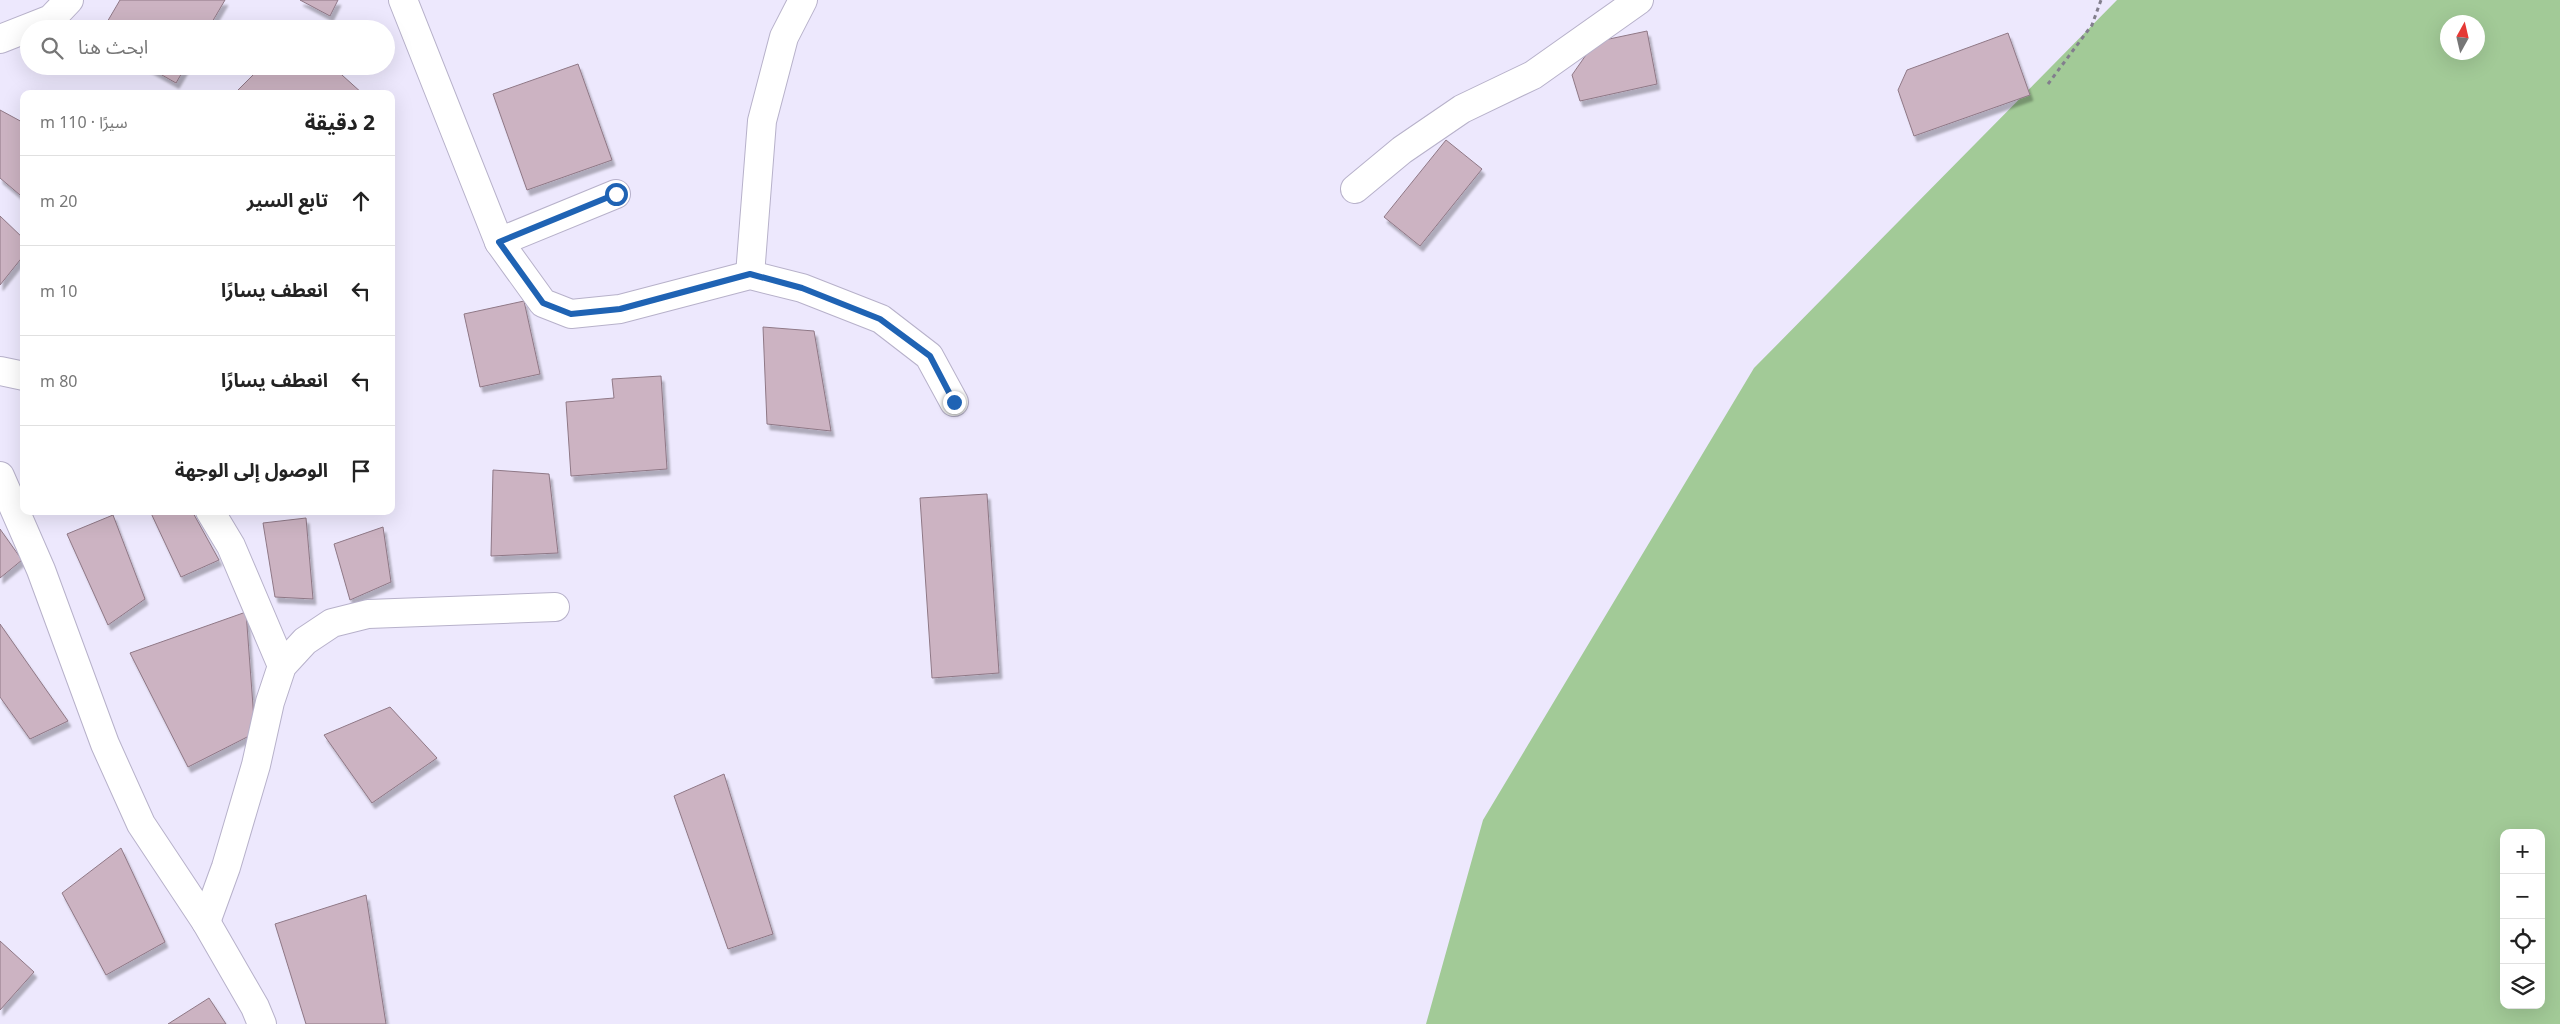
<!DOCTYPE html>
<html lang="ar">
<head>
<meta charset="utf-8">
<style>
	:root { --surface:#fff; --page:#f2f2f2; --text:#222; --muted:#767676; --line:#e0e0e0 }
	body { margin:0; font-family:"Noto Sans","Noto Sans Arabic",sans-serif; background:var(--page); color:var(--text); direction:rtl }
	.controls { position:absolute; right:15px; bottom:15px; display:grid; overflow:hidden; border-radius:10px; box-shadow:0 5px 20px #0002 }
	.controls button { width:45px; height:45px; display:grid; place-items:center; padding:0; border:0; border-bottom:1px solid var(--line); background:var(--surface); color:var(--text); font:25px sans-serif }
	.compass { position:absolute; left:2440px; top:15px; width:45px; height:45px; border-radius:50%; background:var(--surface); box-shadow:0 5px 20px #0002; rotate:8deg }
	.stop { position:absolute; width:15px; height:15px; margin:-11px; border:4px solid #1f63b4; border-radius:50%; background:#fff }
	.stop.end { background:#1f63b4; border-color:#fff; box-shadow:0 1px 5px #0008 }
	.list { margin:0; padding:0; list-style:none }
	h2 { display:flex; justify-content:space-between; align-items:center; height:65px; margin:0; padding:0 20px; font-size:21px }
	h2 small { font-size:16px; font-weight:400; color:var(--muted) }
	.list li { display:grid; grid-template-columns:32px 1fr auto; gap:15px; align-items:center; box-sizing:border-box; height:90px; padding:0 20px; border-top:1px solid var(--line) }
	.list b { display:block; font-size:19px; white-space:nowrap }
	.list em { font-size:16px; font-style:normal; color:var(--muted) }
	.icon { flex:none; width:28px; height:28px; fill:none; stroke:currentColor; stroke-width:2; stroke-linecap:round; stroke-linejoin:round }
	.map { position:relative; flex:none; width:2560px; height:1024px; overflow:hidden; direction:ltr }
	.search { position:absolute; background:var(--surface); box-shadow:0 5px 20px #0002; left:20px; top:20px; width:375px; height:55px; display:flex; align-items:center; gap:12px; box-sizing:border-box; padding:0 18px; border-radius:28px; color:var(--muted); font-size:19px }
	.panel { position:absolute; background:var(--surface); box-shadow:0 5px 20px #0002; left:20px; top:90px; width:375px; height:425px; border-radius:10px; direction:rtl }
	.map>svg:first-child { display:block }
	.green { fill:#a2ca97; fill-rule:evenodd }
	.building { fill:#ccb3c2; stroke:#8f7886; filter:url(#shadow) }
	.lines { fill:none; stroke-linecap:round; stroke-linejoin:round }
	.street-casing { stroke:#b7b1ca; stroke-width:30 }
	.path { stroke:#827e8d; stroke-width:3; stroke-dasharray:4 4; stroke-linecap:butt }
	.street { stroke:#fff; stroke-width:28 }
	.route { stroke:#1f63b4; stroke-width:6 }
</style>
</head>
<body>
<div class="map">
<svg width="2560" height="1024" viewBox="0 0 2560 1024">
	<defs>
		<filter id="shadow"><feDropShadow dx="3" dy="5.5" stdDeviation="1" flood-color="#0004"/></filter>
	</defs>
	<rect width="100%" height="100%" fill="#ede8fd"/>
	<path class="green" d="M 2117,0 L 2560,0 L 2560,1024 L 1426,1024 L 1483,820 L 1754,368 ZM 2448,22 L 2478,22 L 2478,52 L 2448,52 ZM 2504,833 L 2541,833 L 2541,1005 L 2504,1005 Z"/>
	<g class="building">
		<polygon points="120,0 225,0 208,29 103,29"/>
		<polygon points="300,0 338,0 330,16"/>
		<polygon points="1647,31 1657,84 1580,101 1572,75 1595,42"/>
		<polygon points="2008,33 2030,95 1914,136 1898,90 1907,70"/>
		<polygon points="578,64 612,160 527,190 493,94"/>
		<polygon points="146,66 186,66 176,83"/>
		<polygon points="262,66 332,66 363,94 234,94"/>
		<polygon points="0,110 24,123 24,189 20,195 0,178"/>
		<polygon points="1446,140 1482,169 1420,246 1384,217"/>
		<polygon points="0,216 24,239 24,255 0,285"/>
		<polygon points="524,301 540,374 480,387 464,314"/>
		<polygon points="763,327 814,331 831,431 767,424"/>
		<polygon points="661,376 667,469 571,476 566,402 614,398 612,379"/>
		<polygon points="493,470 549,474 558,553 491,556"/>
		<polygon points="987,494 999,673 932,678 920,498"/>
		<polygon points="150,511 192,511 219,560 181,577"/>
		<polygon points="113,515 145,599 108,625 67,534"/>
		<polygon points="306,518 313,599 275,597 263,523"/>
		<polygon points="383,527 391,582 350,600 334,544"/>
		<polygon points="0,529 22,560 0,578"/>
		<polygon points="246,612 255,733 188,767 130,653"/>
		<polygon points="0,624 68,721 30,739 0,697"/>
		<polygon points="390,707 437,758 372,803 324,735"/>
		<polygon points="724,774 773,934 728,949 674,796"/>
		<polygon points="121,848 165,942 106,975 62,893"/>
		<polygon points="366,895 386,1024 306,1024 275,924"/>
		<polygon points="0,941 34,972 0,1010"/>
		<polygon points="209,998 226,1024 168,1024"/>
	</g>
	<g class="lines">
		<g class="street-casing">
			<g id="street">
				<polyline points="403,0 499,242 616,194"/>
				<polyline points="0,39 51,19 69,0"/>
				<polyline points="1355,189 1402,150 1462,109 1533,75 1639,0"/>
				<polyline points="499,242 543,303 571,314 620,309 750,275 802,288 881,319 929,356 954,402"/>
				<polyline points="750,275 762,121 784,37 803,0"/>
				<polyline points="0,371 24,376"/>
				<polyline points="0,476 41,570 105,744 141,824 206,922 255,1007 262,1024"/>
				<polyline points="210,511 231,546 282,666"/>
				<polyline points="206,922 226,867 256,765 270,702 282,666 305,641 332,623 368,614 555,607"/>
			</g>
		</g>
		<polyline class="path" points="2048,84 2092,25 2101,0"/>
		<use href="#street" class="street"/>
	</g>
	<g class="lines">
		<polyline class="route" points="616,194 499,242 543,303 571,314 620,309 750,274 802,288 880,319 930,356 954,402"/>
	</g>
</svg>
<div class="controls">
<button>+</button>
<button>−</button>
<button><svg class="icon" aria-label="locate" viewBox="0 0 24 24"><circle cx="12" cy="12" r="6"/><path d="M12 2v4M12 18v4M2 12h4M18 12h4"/></svg></button>
<button><svg class="icon" aria-label="layers" viewBox="0 0 24 24"><path d="M12 4l9 5-9 5-9-5zM3 14l9 5 9-5"/></svg></button>
</div>
<svg class="compass" viewBox="-18 -18 36 36"><path d="M0-13l5 13h-10z" fill="#e53935"/><path d="M0 13l5-13h-10z" fill="#767676"/></svg>
<div class="stop" style="left:616px;top:194px"></div>
<div class="stop end" style="left:954px;top:402px"></div>
<div class="search"><svg class="icon" aria-label="search" viewBox="0 0 24 24"><circle cx="10" cy="10" r="6"/><path d="M15 15l6 6"/></svg>ابحث هنا</div>
<section class="panel">
<h2>2 دقيقة<small>سيرًا · 110 m</small></h2>
<ul class="list">
<li><svg class="icon" aria-label="ahead" viewBox="0 0 24 24"><path d="M12 20V5M6 11l6-6 6 6"/></svg><div><b>تابع السير</b></div><em>20 m</em></li>
<li><svg class="icon" aria-label="left" viewBox="0 0 24 24"><path d="M17 20v-9H6M10 6l-5 5 5 5"/></svg><div><b>انعطف يسارًا</b></div><em>10 m</em></li>
<li><svg class="icon" aria-label="left" viewBox="0 0 24 24"><path d="M17 20v-9H6M10 6l-5 5 5 5"/></svg><div><b>انعطف يسارًا</b></div><em>80 m</em></li>
<li><svg class="icon" aria-label="arrive" viewBox="0 0 24 24"><path d="M6 21V4h12l-3 4 3 4H6"/></svg><div><b>الوصول إلى الوجهة</b></div></li>
</ul>
</section>
</div>
</body>
</html>
